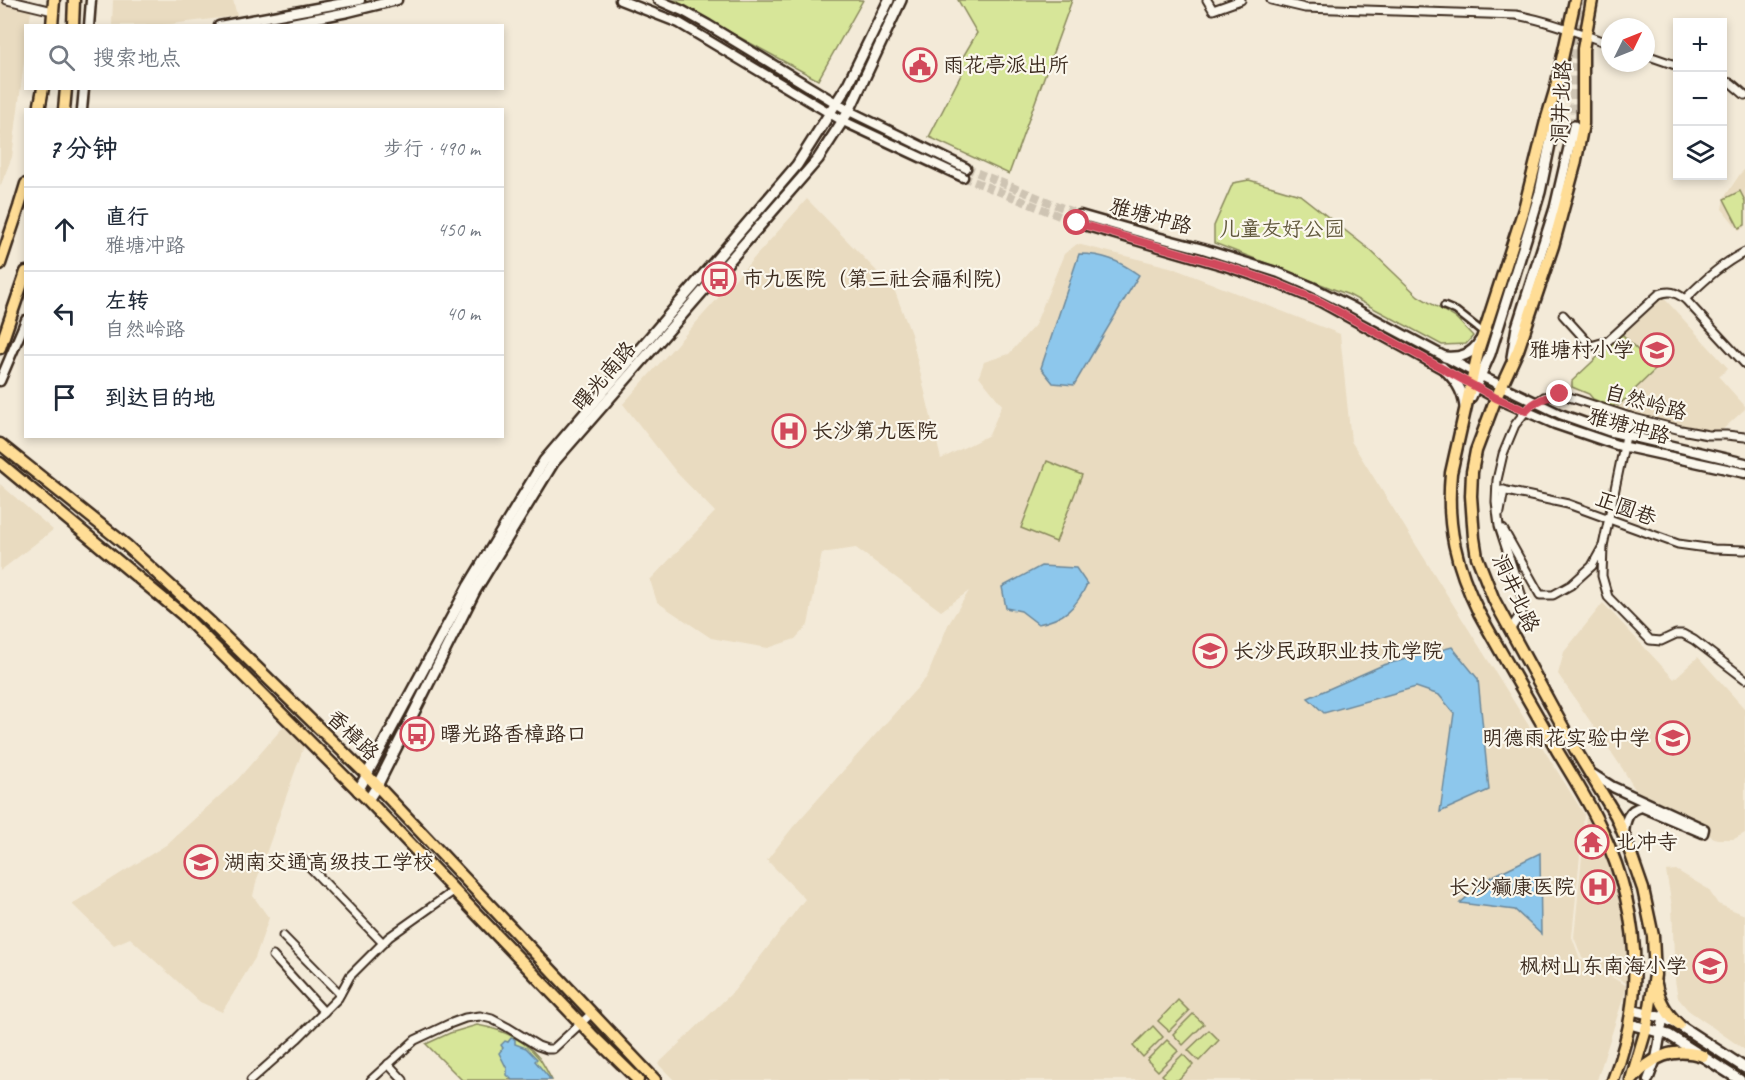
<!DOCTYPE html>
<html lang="zh">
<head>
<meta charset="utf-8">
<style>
	:root { --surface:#fff; --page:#f6f6f7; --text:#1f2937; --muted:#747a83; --line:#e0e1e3 }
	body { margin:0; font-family:Caveat,"LXGW WenKai TC",sans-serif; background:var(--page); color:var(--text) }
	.controls { position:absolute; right:18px; top:18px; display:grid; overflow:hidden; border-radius:0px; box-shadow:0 3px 9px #0003 }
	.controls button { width:54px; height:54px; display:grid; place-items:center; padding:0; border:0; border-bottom:2px solid var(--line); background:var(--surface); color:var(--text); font:30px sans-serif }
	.compass { position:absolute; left:1601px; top:18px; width:54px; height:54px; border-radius:50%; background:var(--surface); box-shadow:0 3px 9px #0003; rotate:47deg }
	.stop { position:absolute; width:18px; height:18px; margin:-14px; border:4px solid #d1495b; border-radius:50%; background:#fff }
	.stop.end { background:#d1495b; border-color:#fff; box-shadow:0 2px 6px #0008 }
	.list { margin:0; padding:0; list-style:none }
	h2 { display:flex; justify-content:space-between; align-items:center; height:78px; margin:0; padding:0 24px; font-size:26px }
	h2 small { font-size:20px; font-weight:400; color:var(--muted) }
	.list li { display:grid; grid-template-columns:39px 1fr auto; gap:18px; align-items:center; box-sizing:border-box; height:84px; padding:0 24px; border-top:2px solid var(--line) }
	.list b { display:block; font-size:22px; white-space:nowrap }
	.list p { margin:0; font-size:20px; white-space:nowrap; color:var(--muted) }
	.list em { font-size:20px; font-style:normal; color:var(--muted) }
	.icon { flex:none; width:33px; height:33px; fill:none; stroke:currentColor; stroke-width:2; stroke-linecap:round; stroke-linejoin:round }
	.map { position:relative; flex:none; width:1745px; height:1080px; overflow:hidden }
	.search { position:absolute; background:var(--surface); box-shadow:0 3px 9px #0003; left:24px; top:24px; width:480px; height:66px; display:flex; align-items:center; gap:15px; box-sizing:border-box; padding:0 21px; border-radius:0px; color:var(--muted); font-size:22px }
	.panel { position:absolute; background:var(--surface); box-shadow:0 3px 9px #0003; left:24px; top:108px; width:480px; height:330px; border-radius:0px }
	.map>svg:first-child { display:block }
	.built { fill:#e9dbc0 }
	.green { fill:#d7e699; stroke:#89885c; stroke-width:1.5 }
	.water { fill:#8dc7ec; stroke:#6c889a; stroke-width:1.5 }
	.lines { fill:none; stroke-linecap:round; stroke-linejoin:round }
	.tertiary-tunnel { stroke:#cec4b3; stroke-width:8; stroke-dasharray:8 4; stroke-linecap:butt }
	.secondary-tunnel { stroke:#cec4b3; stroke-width:9; stroke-dasharray:9 4.5; stroke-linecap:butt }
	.pedestrian-casing { stroke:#3b2a1e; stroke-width:10 }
	.minor-casing { stroke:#3b2a1e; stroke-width:11 }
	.tertiary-casing { stroke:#3b2a1e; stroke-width:13 }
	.secondary-casing { stroke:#3b2a1e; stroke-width:14 }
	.primary-casing { stroke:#3b2a1e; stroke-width:15 }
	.pedestrian { stroke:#fbf7ec; stroke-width:5 }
	.minor { stroke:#fbf7ec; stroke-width:7 }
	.tertiary { stroke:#fbf7ec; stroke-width:8 }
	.secondary { stroke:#fbf7ec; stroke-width:9 }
	.primary { stroke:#ffdd96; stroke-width:10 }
	.route { stroke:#d1495b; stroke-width:8 }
	.labels { text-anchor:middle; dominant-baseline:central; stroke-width:4.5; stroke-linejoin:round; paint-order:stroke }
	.poi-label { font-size:21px; fill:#3b2a1e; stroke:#fbf7ec; text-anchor:start }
	.street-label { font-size:21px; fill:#3b2a1e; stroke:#fbf7ec }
	.park-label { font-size:21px; fill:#62593d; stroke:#fbf7ec }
</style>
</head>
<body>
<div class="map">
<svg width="1745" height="1080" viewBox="0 0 1745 1080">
	<rect width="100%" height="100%" fill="#f3ead8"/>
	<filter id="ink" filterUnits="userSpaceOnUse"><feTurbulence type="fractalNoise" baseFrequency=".0167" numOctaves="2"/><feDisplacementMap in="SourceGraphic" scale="12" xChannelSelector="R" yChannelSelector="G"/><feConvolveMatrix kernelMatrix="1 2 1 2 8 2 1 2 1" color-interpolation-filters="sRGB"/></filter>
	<g filter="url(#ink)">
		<g class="built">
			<polygon points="0,0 33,0 29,25 26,26 25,54 12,157 0,187"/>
			<polygon points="113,0 233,0 237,16 163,25 112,25"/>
			<polygon points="1745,169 1745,227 1739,230 1722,209 1724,198 1740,174"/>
			<polygon points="807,199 894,289 911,334 941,459 989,435 1002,405 979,376 984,362 1009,354 1035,325 1064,254 1077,244 1170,267 1340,334 1351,441 1584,814 1572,937 1580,959 1627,986 1597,1080 674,1080 658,1064 734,991 805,899 767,860 793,827 927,677 948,625 969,591 941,611 856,548 822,553 808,625 795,639 768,648 711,638 657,602 650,580 715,512 677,473 623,404"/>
			<polygon points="1662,296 1728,368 1719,377 1745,406 1745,409 1718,434 1693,430 1616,409 1616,406 1613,409 1593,400 1588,395 1570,388 1571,381"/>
			<polygon points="0,484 53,530 0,571"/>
			<polygon points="1603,603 1674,679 1698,657 1745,709 1745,833 1734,839 1717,839 1647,809 1622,768 1558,674 1564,652"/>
			<polygon points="284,726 304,746 257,879 253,896 269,918 255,958 222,1012 200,1002 130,938 114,945 72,904 166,845 238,779"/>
			<polygon points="1586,816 1611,860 1623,913 1628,953 1628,984 1582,958 1574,937"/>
			<polygon points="1676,870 1708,889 1718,904 1745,915 1745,1050 1688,1010 1678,998 1675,980 1672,906 1666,871"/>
		</g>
		<g class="green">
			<polygon points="671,0 863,0 818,80"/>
			<polygon points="958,0 1072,0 1009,174 929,137 964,69 961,60 977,33"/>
			<polygon points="1249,180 1300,195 1370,250 1418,296 1456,318 1473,336 1466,344 1442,345 1349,295 1214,243 1214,226 1233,183"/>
			<polygon points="1740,191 1745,201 1745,225 1739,228 1724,199"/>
			<polygon points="1622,334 1656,369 1630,394 1631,397 1624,400 1618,406 1616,404 1612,407 1593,399 1589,394 1572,387 1572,381"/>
			<polygon points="1047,461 1082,475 1056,542 1021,528"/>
			<polygon points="1178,1000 1189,1011 1169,1031 1158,1021"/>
			<polygon points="1193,1014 1204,1024 1183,1045 1173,1034"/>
			<path d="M 477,1025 C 501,1029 524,1039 540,1059 C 544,1065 548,1073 552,1080 L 462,1080 L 426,1044 L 450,1033 Z"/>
			<polygon points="1153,1026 1163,1037 1143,1057 1133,1046"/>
			<polygon points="1209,1030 1219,1040 1199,1061 1188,1050"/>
			<polygon points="1167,1040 1178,1051 1158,1071 1147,1060"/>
			<polygon points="1183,1054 1193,1065 1178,1080 1168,1080 1162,1075"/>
		</g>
		<g class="water">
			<path d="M 1079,254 C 1104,254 1119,261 1139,275 L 1074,385 L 1053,383 L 1041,368 Z"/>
			<path d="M 1041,566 L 1076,568 L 1087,584 C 1076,608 1064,619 1038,624 L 1021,611 L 1006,608 L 1002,587 Z"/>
			<polygon points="1452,647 1478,679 1489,790 1440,812 1454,713 1439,695 1416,687 1324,713 1308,698 1383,665"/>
			<polygon points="1540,853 1541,934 1515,910 1460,903 1491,877"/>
			<polygon points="511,1038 515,1039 515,1044 526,1048 537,1059 535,1061 551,1080 512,1080 507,1075 507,1069 499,1053 503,1048 501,1045 505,1041 508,1042"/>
		</g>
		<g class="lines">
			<g class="tertiary-tunnel">
				<polyline points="966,168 1080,215"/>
				<polyline points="963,177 1077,223"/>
			</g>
			<g class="secondary-tunnel">
				<polyline points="1554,125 1561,85"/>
				<polyline points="1574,126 1573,69 1584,0"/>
			</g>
			<g class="pedestrian-casing">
				<polyline id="pedestrian" points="1444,306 1456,311 1484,333"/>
			</g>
			<g class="minor-casing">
				<g id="minor">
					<polyline points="7,0 53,11"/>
					<polyline points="1207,0 1213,10 1241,0"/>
					<path d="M 1271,0 L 1305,8 L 1516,15 C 1549,21 1579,33 1610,44"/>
					<polyline points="1646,55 1678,66"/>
					<polyline points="1722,81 1731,83 1745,95"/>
					<path d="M 1685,299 C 1704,281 1721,264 1745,252"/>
					<path d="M 1563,315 L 1591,346 L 1608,341 L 1659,294 C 1670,290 1675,292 1685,299 L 1745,364"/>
					<polyline points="1502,490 1568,504 1678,544 1714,549 1745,550"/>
					<polyline points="1500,512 1504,490"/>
					<polyline points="1503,529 1540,595 1553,595 1571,585 1592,566 1603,546 1602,576 1608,597 1650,640 1661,641 1676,634 1683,634 1694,640 1745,679"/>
					<polyline points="1603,546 1630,417"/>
					<polyline points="1510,630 1522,612 1524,603 1499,526 1496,502 1497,480 1503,454 1515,425 1529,407 1544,397 1560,394 1630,417 1681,430 1708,435 1726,435 1745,437"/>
					<polyline points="304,861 383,943"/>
					<polyline points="283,936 340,994"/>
					<polyline points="273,956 324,1012"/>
					<polyline points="388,1064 403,1080"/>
					<polyline points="251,1080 297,1039 338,998 350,976 389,937 455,890"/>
					<polyline points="371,1080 415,1040 449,1024 465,1018 480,1016 492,1019 507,1027 538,1046 547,1049 553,1049 592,1013"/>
				</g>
			</g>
			<g class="tertiary-casing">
				<g id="tertiary">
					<polyline points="620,0 679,23 843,121 963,177"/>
					<polyline points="658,0 683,11 708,25 849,111 966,168"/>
					<polyline points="89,26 91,0"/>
					<polyline points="219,26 360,0"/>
					<polyline points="276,26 348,12 397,0"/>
					<polyline points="82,110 84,88"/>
					<polyline points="1080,215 1157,237 1203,249 1279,273 1312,287 1348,305 1481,376 1560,414 1608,431 1745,463"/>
					<polyline points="1077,223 1229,267 1276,283 1321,302 1496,398 1555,424 1617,445 1745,473"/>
					<polyline points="0,381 26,320"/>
					<path d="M 1591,773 L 1613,787 L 1704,829 L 1703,833 L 1642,807 C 1628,809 1625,821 1624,834"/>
					<polyline points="1648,1080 1656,1059 1664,1014"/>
				</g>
			</g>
			<g class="secondary-casing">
				<g id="secondary">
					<path d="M 1445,357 C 1460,358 1472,355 1480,341"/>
					<polyline points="1512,357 1517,327 1555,208 1574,126"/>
					<path d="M 1442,367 C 1455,379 1463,390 1465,407"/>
					<polyline points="1471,397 1490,354 1529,229 1540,192 1554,125"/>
					<polyline points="358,791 469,585 544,461 797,165 847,86 889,0"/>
					<polyline points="368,800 377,786 475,591 553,463 818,159 849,111 901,0"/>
					<polyline points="1632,1010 1664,1018 1679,1025 1745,1068"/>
					<polyline points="1630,1024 1669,1035 1740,1080"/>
				</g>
			</g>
			<g class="primary-casing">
				<g id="primary">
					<path d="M 1575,0 L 1555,91 L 1546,121 L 1524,209 L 1479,348 L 1451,473 C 1446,526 1456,566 1479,613 C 1505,660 1532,706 1558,752 C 1573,777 1589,802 1601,828 C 1640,910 1646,995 1613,1080"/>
					<polyline points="1592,0 1583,49 1583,124 1575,165 1553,246 1518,350 1496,398 1476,451 1472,472 1471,496 1474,538 1477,557 1494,600 1575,749 1616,816 1626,840 1643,889 1653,936 1655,975 1647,1026 1631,1080"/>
					<polyline points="52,26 54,0"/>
					<polyline points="73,26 74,0"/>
					<polyline points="39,110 43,88"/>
					<polyline points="64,110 66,88"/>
					<polyline points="0,264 19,207 26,184"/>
					<polyline points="0,348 26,272"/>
					<polyline points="0,444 126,545 211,623 366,774 655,1080"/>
					<polyline points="0,463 183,615 368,800 592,1035 638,1080"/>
					<path d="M 1656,984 C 1659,1001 1666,1013 1679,1025"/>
					<path d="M 1632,1080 C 1652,1056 1673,1047 1703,1056"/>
				</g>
			</g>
			<use href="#pedestrian" class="pedestrian"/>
			<use href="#minor" class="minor"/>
			<use href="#tertiary" class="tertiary"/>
			<use href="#secondary" class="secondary"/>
			<use href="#primary" class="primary"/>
		</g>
	</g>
	<g class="lines" filter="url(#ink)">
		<path class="route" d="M 1077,223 L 1229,267 L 1276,283 L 1321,302 L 1496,398 L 1526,411 C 1535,400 1547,397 1560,394"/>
	</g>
	<defs>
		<g id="civic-ring" transform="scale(1.725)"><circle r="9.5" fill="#fbf7ec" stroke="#d1495b" stroke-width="1.5"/><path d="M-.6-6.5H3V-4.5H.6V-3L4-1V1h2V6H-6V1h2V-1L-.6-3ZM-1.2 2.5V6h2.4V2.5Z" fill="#d1495b"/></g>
		<g id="bus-ring" transform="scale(1.725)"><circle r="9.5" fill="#fbf7ec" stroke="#d1495b" stroke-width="1.5"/><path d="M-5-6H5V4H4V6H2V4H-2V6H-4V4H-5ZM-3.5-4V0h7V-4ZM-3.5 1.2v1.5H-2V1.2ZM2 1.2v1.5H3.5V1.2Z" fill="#d1495b"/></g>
		<g id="school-ring" transform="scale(1.725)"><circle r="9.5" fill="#fbf7ec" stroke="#d1495b" stroke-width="1.5"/><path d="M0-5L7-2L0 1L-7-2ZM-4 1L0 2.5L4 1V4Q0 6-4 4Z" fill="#d1495b"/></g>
		<g id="hospital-ring" transform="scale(1.725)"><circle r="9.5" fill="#fbf7ec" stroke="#d1495b" stroke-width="1.5"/><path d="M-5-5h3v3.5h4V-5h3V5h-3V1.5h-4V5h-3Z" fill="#d1495b"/></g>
		<g id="university-ring" transform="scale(1.725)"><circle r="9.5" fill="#fbf7ec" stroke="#d1495b" stroke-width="1.5"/><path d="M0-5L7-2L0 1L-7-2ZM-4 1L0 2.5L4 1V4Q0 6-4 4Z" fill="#d1495b"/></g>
		<g id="temple-ring" transform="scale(1.725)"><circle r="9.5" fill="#fbf7ec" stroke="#d1495b" stroke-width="1.5"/><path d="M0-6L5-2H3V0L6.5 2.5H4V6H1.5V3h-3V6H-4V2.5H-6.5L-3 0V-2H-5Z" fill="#d1495b"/></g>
	</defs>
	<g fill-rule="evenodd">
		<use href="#civic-ring" x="920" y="65"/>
		<use href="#bus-ring" x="719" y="279"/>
		<use href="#school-ring" x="1657" y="350"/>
		<use href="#hospital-ring" x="789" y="431"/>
		<use href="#university-ring" x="1210" y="651"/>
		<use href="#bus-ring" x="417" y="734"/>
		<use href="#school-ring" x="1673" y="738"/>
		<use href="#temple-ring" x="1592" y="842"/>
		<use href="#school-ring" x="201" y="862"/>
		<use href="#hospital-ring" x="1598" y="887"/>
		<use href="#school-ring" x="1710" y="966"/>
	</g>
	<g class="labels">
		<g class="poi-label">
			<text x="943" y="65">雨花亭派出所</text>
			<text x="742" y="279">市九医院（第三社会福利院）</text>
			<text x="1634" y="350" text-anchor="end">雅塘村小学</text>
			<text x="812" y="431">长沙第九医院</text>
			<text x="1233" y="651">长沙民政职业技术学院</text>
			<text x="440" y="734">曙光路香樟路口</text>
			<text x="1650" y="738" text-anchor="end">明德雨花实验中学</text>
			<text x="1615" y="842">北冲寺</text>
			<text x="224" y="862">湖南交通高级技工学校</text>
			<text x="1575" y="887" text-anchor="end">长沙癫康医院</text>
			<text x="1687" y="966" text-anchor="end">枫树山东南海小学</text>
		</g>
		<g class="street-label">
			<text transform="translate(1561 102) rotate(-87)">洞井北路</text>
			<text transform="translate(1151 216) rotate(15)">雅塘冲路</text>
			<text transform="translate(604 376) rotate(-49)">曙光南路</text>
			<text transform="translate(1646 402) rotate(15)">自然岭路</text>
			<text transform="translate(1629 426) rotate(15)">雅塘冲路</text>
			<text transform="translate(1626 508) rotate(20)">正圆巷</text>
			<text transform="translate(1516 593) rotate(65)">洞井北路</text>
			<text transform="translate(353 735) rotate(44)">香樟路</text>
		</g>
		<g class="park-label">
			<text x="1282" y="229">儿童友好公园</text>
		</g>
	</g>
</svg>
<div class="controls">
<button>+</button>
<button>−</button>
<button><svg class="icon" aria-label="layers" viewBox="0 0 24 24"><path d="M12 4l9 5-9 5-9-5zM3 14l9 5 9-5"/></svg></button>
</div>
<svg class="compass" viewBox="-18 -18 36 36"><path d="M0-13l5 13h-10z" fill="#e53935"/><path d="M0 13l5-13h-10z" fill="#747a83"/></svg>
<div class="stop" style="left:1077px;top:223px"></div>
<div class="stop end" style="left:1560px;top:394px"></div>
<div class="search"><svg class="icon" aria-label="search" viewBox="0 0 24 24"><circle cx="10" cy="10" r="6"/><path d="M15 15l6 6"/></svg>搜索地点</div>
<section class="panel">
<h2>7 分钟<small>步行 · 490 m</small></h2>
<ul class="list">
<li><svg class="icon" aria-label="ahead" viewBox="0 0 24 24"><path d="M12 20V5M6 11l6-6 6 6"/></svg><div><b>直行</b><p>雅塘冲路</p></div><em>450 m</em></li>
<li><svg class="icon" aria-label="left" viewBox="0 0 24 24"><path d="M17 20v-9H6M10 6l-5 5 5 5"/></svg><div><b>左转</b><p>自然岭路</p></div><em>40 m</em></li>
<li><svg class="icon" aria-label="arrive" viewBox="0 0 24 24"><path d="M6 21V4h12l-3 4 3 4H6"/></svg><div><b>到达目的地</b></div></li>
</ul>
</section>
</div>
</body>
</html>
